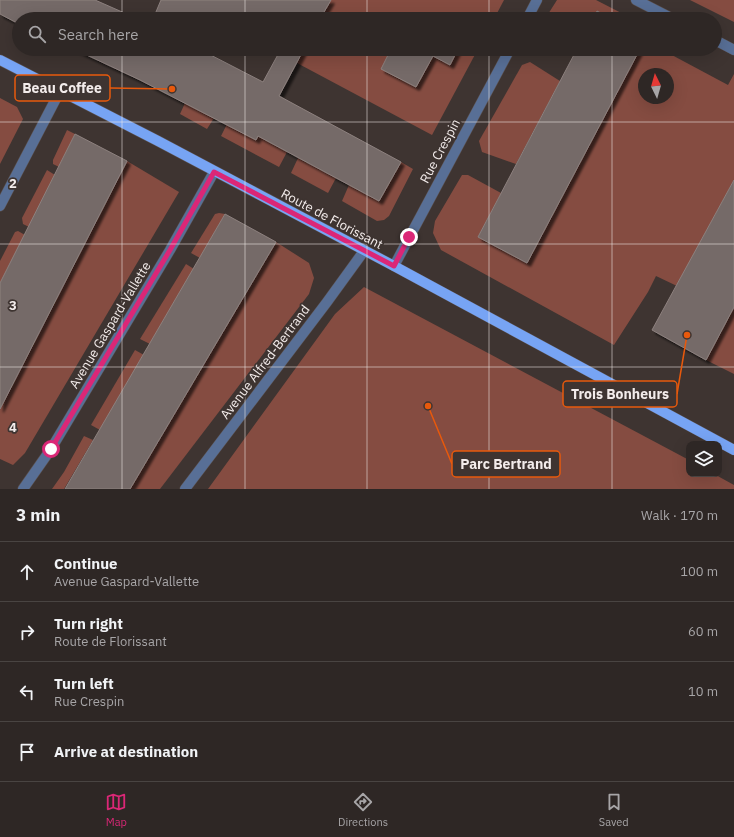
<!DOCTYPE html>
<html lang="en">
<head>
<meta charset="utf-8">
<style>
	:root { --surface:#2e2725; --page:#362f2d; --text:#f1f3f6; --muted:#a7a5a7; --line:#494442; --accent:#db2777 }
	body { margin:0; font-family:"IBM Plex Sans",sans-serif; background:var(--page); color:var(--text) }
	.controls { position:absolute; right:12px; bottom:12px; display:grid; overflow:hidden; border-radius:8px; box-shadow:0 4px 16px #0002 }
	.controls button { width:36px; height:36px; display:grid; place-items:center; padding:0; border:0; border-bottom:1px solid var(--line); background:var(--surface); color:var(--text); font:20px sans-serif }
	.compass { position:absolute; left:638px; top:68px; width:36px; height:36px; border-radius:50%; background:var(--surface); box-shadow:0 4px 16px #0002; rotate:355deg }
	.stop { position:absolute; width:12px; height:12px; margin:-9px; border:3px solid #db2777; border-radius:50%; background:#fff }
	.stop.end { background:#db2777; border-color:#fff; box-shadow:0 1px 4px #0008 }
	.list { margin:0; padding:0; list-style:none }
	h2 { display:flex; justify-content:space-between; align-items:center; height:52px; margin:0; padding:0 16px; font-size:17px }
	h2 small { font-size:13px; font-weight:400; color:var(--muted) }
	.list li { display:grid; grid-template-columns:26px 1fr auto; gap:12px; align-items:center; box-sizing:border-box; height:60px; padding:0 16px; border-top:1px solid var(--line) }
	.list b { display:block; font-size:15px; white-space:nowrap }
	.list p { margin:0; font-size:13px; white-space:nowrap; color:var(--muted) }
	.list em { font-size:13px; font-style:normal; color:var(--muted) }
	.icon { flex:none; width:22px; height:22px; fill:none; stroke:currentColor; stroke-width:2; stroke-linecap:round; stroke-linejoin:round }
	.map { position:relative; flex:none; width:734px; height:489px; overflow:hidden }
	.search { position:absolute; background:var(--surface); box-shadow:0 4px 16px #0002; left:12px; right:12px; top:12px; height:44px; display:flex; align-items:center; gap:10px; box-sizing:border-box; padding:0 14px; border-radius:22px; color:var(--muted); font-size:15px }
	.sheet { height:292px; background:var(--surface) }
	nav { display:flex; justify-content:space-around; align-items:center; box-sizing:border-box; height:56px; border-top:1px solid var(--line); background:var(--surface); font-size:11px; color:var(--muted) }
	nav a { display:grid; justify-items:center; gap:2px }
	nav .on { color:var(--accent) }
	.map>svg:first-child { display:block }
	.green { fill:#854c41; fill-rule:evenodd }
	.building { fill:#756a67; stroke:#8d817f; filter:url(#shadow) }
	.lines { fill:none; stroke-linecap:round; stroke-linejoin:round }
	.minor-casing { stroke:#5b514f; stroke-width:11 }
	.major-casing { stroke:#5b514f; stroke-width:11 }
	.minor { stroke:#586f96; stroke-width:10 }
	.major { stroke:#77a4f4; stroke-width:10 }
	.route { stroke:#db2777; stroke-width:5 }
	.grid { fill:none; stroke:#f3eceb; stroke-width:1; stroke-opacity:0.55 }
	.labels { text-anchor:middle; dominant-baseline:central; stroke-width:3.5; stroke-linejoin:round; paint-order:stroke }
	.street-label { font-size:13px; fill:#f3eceb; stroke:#3e3431 }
	.grid-label { font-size:13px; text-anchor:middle; font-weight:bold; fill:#f3eceb; stroke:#3e3431; stroke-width:3.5; stroke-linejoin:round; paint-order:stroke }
	.leader { fill:none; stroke:#e8590c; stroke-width:1.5 }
	.callout-dot { fill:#e8590c; stroke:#3e3431; stroke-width:1.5 }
	.callout { fill:#3e3431; stroke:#e8590c; stroke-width:1.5 }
	.callout-label { font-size:14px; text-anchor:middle; font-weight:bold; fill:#f3eceb }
</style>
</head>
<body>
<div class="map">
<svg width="734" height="489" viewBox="0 0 734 489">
	<defs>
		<filter id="shadow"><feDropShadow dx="3.5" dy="3.5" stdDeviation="1" flood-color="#0009"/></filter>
	</defs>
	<rect width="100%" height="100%" fill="#3e3431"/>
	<g class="green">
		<polygon points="331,0 504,0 494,19 320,19"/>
		<polygon points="557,0 596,0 633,19 612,19 597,11 593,19 545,19"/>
		<polygon points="690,0 734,0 734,22"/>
		<polygon points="304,49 478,49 432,135 297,63"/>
		<path d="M 640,49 L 673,49 L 670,54 L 728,85 L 734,74 L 734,180 L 677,286 L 656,276 L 648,292 L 614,345 L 441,250 L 433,233 L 435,221 L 462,175 L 468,175 L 501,193 L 478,237 L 527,263 ZM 644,74 L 668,74 L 668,98 L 644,98 Z"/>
		<polygon points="530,62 560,81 516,164 482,152 479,141 522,65"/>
		<polygon points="0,98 17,107 23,119 0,164"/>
		<polygon points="185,103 214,118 207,129 180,114"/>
		<polygon points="227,124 256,139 258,136 287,152 279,167 221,136"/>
		<polygon points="67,130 75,134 59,167 53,164 53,160"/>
		<polygon points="298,158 336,178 328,193 291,173"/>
		<polygon points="127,161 179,192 25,453 13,465 0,459 0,409"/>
		<polygon points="401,162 413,169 389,216 384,220 377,221 342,201 349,185 379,201"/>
		<polygon points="47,170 55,175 29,227 23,224 22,218"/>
		<polygon points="219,213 225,214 200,258 191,253 215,214"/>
		<polygon points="18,231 25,235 0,283 0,261 15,232"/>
		<polygon points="276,242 309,263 314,278 309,294 160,489 130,489"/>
		<polygon points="186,264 194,269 150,344 140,339"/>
		<polygon points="364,287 689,460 689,474 714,474 734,485 734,489 208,489 335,314"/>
		<polygon points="734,307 734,374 706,360"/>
		<polygon points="135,350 144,355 100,430 91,425"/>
		<polygon points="84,436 93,440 64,489 52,489 64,472"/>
	</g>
	<g class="building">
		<polygon points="0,0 95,0 138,19 19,19 19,24 0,14"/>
		<polygon points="161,0 331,0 320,19 153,19"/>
		<polygon points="597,11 612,19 593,19"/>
		<polygon points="74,49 199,49 263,82 281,49 304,49 279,96 401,162 379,201 258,136 256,140 140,80"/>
		<polygon points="391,49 458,49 450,65 433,56 416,87 381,69"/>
		<polygon points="577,49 640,49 527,263 478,237"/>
		<polygon points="75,134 127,161 0,409 0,283"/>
		<polygon points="734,180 734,307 706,360 652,330"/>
		<polygon points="225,214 276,242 130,489 65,489"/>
	</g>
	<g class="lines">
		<g class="minor-casing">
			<g id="minor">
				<polyline points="636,0 673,19"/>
				<polyline points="527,19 537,0"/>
				<polyline points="715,40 734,50"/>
				<polyline points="0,206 60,91"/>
				<polyline points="394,266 510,49"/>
				<polyline points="23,489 51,449 170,250 214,172"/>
				<polyline points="185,489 327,302 364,251"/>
			</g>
		</g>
		<g class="major-casing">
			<polyline id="major" points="0,60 158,141 394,266 734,450"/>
		</g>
		<use href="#minor" class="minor"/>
		<use href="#major" class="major"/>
	</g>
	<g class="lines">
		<polyline class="route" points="51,449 170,250 214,172 394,266 409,237"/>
	</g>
	<path class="grid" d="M 122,0 L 122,19M 245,0 L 245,19M 367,0 L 367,19M 489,0 L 489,19M 612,0 L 612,19M 122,49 L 122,489M 245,49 L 245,489M 367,49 L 367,489M 489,49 L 489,489M 612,49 L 612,489M 0,122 L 734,122M 0,244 L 734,244M 0,367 L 734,367"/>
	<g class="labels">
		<g class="street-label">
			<text transform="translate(440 151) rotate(-62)">Rue Crespin</text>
			<text transform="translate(332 219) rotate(28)">Route de Florissant</text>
			<text transform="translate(110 325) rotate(-59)">Avenue Gaspard-Vallette</text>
			<text transform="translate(265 362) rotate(-53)">Avenue Alfred-Bertrand</text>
		</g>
	</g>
	<g class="grid-label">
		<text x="13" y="188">2</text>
		<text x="13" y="310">3</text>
		<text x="13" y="432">4</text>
	</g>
	<path class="leader" d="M172 89L110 88M687 335L677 394M428 406L452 464"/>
	<g class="callout-dot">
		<circle cx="172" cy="89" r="4"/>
		<circle cx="687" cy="335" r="4"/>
		<circle cx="428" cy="406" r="4"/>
	</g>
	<g class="callout">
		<rect x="15" y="75" width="95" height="26" rx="4"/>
		<rect x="563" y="381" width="114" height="26" rx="4"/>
		<rect x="452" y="451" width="108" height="26" rx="4"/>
	</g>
	<g class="callout-label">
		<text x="62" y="93">Beau Coffee</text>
		<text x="620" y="399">Trois Bonheurs</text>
		<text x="506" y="469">Parc Bertrand</text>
	</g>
</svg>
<div class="controls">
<button><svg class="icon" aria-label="layers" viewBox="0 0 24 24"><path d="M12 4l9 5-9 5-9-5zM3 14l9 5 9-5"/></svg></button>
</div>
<svg class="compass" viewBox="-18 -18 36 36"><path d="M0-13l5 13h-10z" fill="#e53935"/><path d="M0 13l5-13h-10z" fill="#a7a5a7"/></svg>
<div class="stop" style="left:51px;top:449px"></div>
<div class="stop end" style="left:409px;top:237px"></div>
<div class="search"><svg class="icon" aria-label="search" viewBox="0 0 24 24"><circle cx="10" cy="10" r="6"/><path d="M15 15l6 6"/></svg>Search here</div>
</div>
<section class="sheet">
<h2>3 min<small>Walk · 170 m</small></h2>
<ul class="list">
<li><svg class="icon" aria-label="ahead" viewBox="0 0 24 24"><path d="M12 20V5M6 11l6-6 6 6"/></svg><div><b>Continue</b><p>Avenue Gaspard-Vallette</p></div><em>100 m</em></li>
<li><svg class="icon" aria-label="right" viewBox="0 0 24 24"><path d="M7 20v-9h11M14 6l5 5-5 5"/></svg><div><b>Turn right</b><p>Route de Florissant</p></div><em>60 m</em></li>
<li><svg class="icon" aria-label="left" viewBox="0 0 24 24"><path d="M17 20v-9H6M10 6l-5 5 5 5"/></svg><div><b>Turn left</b><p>Rue Crespin</p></div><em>10 m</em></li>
<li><svg class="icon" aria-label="arrive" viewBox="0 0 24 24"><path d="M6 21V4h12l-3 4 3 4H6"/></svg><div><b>Arrive at destination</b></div></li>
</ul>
</section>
<nav>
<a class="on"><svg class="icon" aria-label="map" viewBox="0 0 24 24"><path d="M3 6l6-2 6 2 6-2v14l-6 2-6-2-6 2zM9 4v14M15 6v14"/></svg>Map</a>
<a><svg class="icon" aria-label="directions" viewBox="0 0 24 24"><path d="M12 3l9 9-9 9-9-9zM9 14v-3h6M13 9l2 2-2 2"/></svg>Directions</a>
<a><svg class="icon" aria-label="saved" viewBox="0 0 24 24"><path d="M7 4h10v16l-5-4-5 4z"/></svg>Saved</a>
</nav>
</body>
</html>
